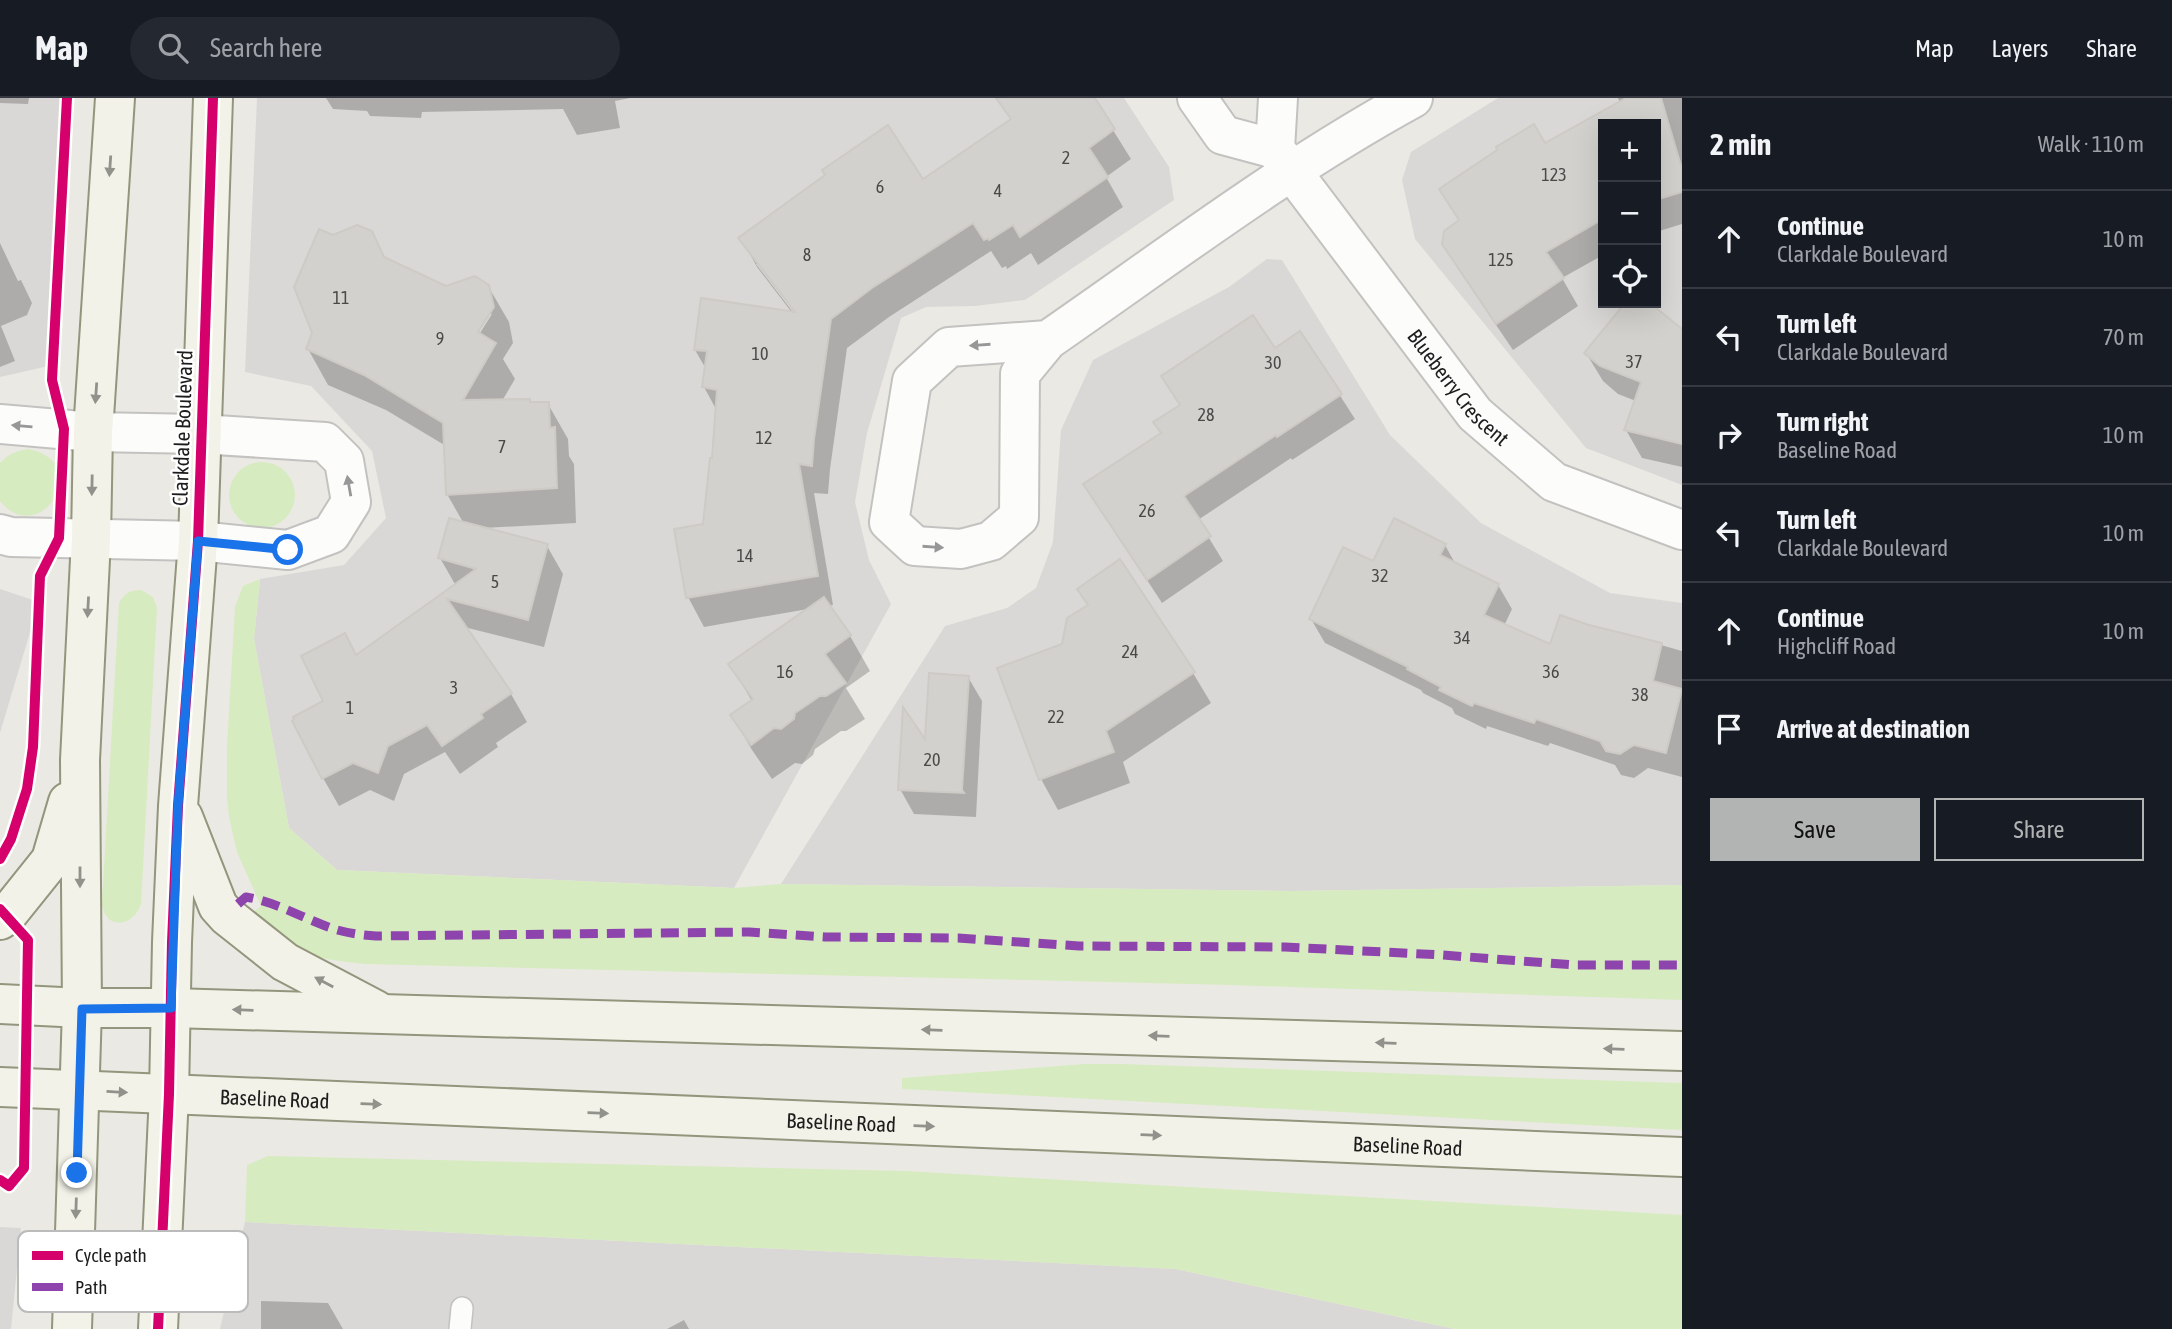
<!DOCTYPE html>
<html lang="en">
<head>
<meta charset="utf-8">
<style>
	:root { --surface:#171b24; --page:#242831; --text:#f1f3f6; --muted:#9ea1a6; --line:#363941; --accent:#b2b3b3 }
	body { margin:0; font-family:"Asap Condensed",sans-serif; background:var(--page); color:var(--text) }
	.controls { position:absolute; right:21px; top:21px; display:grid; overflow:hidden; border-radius:0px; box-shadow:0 7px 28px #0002 }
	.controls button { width:63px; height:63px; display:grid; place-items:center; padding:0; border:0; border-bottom:2px solid var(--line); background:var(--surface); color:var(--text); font:35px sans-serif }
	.stop { position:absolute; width:21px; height:21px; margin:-16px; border:5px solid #1a73e8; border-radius:50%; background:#fff }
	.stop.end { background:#1a73e8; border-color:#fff; box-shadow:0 2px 7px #0008 }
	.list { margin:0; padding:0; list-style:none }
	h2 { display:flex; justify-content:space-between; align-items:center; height:91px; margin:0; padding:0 28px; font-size:30px }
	h2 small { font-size:23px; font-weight:400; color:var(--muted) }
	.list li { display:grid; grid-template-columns:46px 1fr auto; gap:21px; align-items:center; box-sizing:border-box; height:98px; padding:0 28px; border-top:2px solid var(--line) }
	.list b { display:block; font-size:26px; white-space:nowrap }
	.list p { margin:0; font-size:23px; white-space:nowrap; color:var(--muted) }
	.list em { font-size:23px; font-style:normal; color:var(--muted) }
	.actions { display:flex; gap:14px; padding:21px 28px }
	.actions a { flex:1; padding:16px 0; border:2px solid var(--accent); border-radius:0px; text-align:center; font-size:24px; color:var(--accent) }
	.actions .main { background:var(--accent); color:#111 }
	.icon { flex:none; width:38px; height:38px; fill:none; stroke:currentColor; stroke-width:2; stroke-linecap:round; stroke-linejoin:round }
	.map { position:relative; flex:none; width:1682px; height:1231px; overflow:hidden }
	header { display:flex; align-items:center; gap:42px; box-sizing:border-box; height:98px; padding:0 35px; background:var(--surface); border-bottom:2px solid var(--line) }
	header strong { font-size:33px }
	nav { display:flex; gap:38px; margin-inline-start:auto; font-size:24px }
	.search { width:490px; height:63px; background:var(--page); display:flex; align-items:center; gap:18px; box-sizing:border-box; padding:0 24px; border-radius:38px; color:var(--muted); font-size:26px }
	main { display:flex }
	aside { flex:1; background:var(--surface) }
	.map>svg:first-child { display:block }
	.residential { fill:#dad8d6; fill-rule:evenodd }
	.grass { fill:#d7ebc0 }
	.shadow { fill:#0003; fill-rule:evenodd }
	.building { fill:#d3d1cd; stroke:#cecac5; stroke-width:2 }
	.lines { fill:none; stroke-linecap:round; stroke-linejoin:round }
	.lane-casing { stroke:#c3c2c0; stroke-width:24 }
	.street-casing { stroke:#c3c2c0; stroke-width:42 }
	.secondary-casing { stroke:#93957c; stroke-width:42 }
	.lane { stroke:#fcfcfb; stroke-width:21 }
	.street { stroke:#fcfcfb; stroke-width:38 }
	.secondary { stroke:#f2f2e8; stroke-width:38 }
	.quiet { stroke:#8e44ad; stroke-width:9; stroke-dasharray:18 9; stroke-linecap:butt }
	.cycleway-casing { stroke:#fff; stroke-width:15 }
	.cycleway { stroke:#d6006c; stroke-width:10 }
	.oneway { fill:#92928c }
	.oneway2 { fill:#979797 }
	.route { stroke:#1a73e8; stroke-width:9 }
	.labels { text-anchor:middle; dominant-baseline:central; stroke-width:5; stroke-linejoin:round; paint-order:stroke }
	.number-label { font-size:18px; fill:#4a4948 }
	.street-label { font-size:21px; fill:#1c1c1c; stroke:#fff }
	.key { fill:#fff; stroke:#bbb; stroke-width:2 }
	.key-label { font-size:19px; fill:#1c1c1c }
</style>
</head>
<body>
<header>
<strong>Map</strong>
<div class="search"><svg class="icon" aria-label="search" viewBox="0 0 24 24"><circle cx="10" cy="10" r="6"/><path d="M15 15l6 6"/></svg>Search here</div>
<nav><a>Map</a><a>Layers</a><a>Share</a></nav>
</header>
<main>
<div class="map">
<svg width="1682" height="1231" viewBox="0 0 1682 1231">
	<rect width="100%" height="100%" fill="#ebe9e4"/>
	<g class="residential">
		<polygon points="0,0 62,0 53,267 0,279"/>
		<polygon points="257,0 1124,0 1169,69 1174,102 1025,202 975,208 926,209 901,220 867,335 855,404 869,462 891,506 734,790 337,772 289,730 254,541 260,481 344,467 386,420 372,353 311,288 245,274"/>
		<path d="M 1498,0 L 1682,0 L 1682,387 L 1586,350 L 1415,141 L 1402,82 L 1411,54 ZM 1603,26 L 1656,26 L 1656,205 L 1603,205 Z"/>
		<polygon points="1267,161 1282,162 1390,337 1481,425 1610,495 1682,505 1682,787 1290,793 781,786 945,528 1007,510 1036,490 1053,444 1061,332 1093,262 1229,189"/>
		<polygon points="0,491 39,504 0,635"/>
		<polygon points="245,1124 1176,1171 1455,1231 220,1231"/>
		<polygon points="0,1129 21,1130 11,1231 0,1231"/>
	</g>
	<g class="grass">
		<path d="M 28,351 C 96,364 40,452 0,403 L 0,365 C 8,356 16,353 28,351 Z"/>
		<circle cx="262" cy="397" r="33"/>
		<path d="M 260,481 L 254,541 L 289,730 L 337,772 L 734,790 L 781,786 L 1290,793 L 1682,787 L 1682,902 L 1230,887 L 366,866 C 339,863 308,861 285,845 C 273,837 262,825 251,816 L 261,808 L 237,754 L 229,719 L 227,698 L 227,648 L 235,509 L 243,488 Z"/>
		<path d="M 141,492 L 153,499 L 157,510 L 141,806 C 133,830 104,832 102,805 L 119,505 C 125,495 130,492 141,492 Z"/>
		<polygon points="1085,966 1121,966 1682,985 1682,1032 902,991 902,980"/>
		<polygon points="268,1058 905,1073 1682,1117 1682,1231 1455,1231 1176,1171 245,1124 247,1067"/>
	</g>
	<g class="shadow">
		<polygon points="0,0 29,0 28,6 0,5"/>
		<polygon points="326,0 630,0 615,3 620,30 577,37 563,11 422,14 421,20 370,18 367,13 333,11"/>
		<path d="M 1013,0 L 1093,0 L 1131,61 L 1106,79 L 1123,109 L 1038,167 L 1031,155 L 1007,171 L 1006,168 L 1002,170 L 991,153 L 889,219 L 847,250 L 830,371 L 828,396 L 814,395 L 833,507 L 828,508 L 850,538 L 870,573 L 846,590 L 865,621 L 846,633 L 841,633 L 815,651 L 813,657 L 802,666 L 795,665 L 772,681 L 752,652 L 732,617 L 752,603 L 730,566 L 808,511 L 704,529 L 688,499 L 705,427 L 714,362 L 717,313 L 704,289 L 706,271 L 695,252 L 793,216 L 757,169 L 741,140 L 922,84 L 1012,23 ZM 756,166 L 760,166 L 802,220 L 799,222 Z"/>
		<polygon points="1618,0 1682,0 1682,126 1656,134 1656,26 1603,26 1603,157 1562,180 1578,208 1513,252 1460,174 1444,146 1460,123 1441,92 1545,48 1620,5"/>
		<path d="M 371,135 L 387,163 L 446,190 L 488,188 L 509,224 L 513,245 L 503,261 L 515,281 L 502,303 L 548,306 L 568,341 L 569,358 L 574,366 L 576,425 L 484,430 L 547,448 L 563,476 L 544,549 L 464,529 L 511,596 L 527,624 L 496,645 L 498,649 L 460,676 L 445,654 L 404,676 L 394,703 L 370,692 L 339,708 L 323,680 L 325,604 L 356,559 L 456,488 L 440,460 L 464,426 L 447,396 L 446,348 L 386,312 L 328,287 L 308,251 L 314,235 L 333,139 ZM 487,216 L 492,216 L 475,243 L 472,241 Z"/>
		<polygon points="0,145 18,183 21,182 32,205 27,217 1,228 15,263 0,269"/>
		<polygon points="1627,205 1647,205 1682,233 1682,369 1642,360 1626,332 1636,303 1618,296 1603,283 1586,255"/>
		<polygon points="1300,235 1355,321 1292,362 1291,360 1198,422 1223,463 1162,505 1085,387 1162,336 1181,308 1163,279 1275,252"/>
		<polygon points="1445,447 1456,467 1498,487 1512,511 1504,528 1551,549 1589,529 1633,539 1682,553 1682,679 1648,670 1634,680 1621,677 1615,667 1550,645 1548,648 1487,628 1486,631 1455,616 1452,610 1423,595 1421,592 1325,545 1311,521 1374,466"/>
		<polygon points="1063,547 1193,575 1211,605 1123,664 1130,685 1058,712 1041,681 1000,571"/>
		<polygon points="968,579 982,603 976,719 914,716 900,691"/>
		<polygon points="261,1203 328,1205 343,1231 261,1231"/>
		<polygon points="684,1222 689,1231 667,1231"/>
	</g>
	<g class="building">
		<polygon points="996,0 1095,0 1115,31 1089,50 1108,79 1020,139 1013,127 989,142 988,140 984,142 973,125 872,190 831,221 814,341 812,368 799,366 818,478 686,500 674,431 703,426 710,360 712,360 717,292 702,289 707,253 694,252 701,200 795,214 738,140 825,77 822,72 888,27 923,81 1011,21"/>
		<polygon points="1626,0 1661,0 1682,71 1682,94 1656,102 1656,26 1603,26 1603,121 1546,154 1564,180 1496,226 1442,146 1444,133 1459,122 1439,91 1497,52 1496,49 1534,26 1545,45"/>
		<polygon points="357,127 372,133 384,159 446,188 475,178 489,187 494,209 478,234 496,245 463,302 530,301 530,304 549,304 550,330 555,329 557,390 446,397 443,325 364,277 306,251 312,235 294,189 319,131 333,137"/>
		<polygon points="1625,205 1650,205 1682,231 1682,346 1624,332 1641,284 1600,268 1584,255"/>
		<polygon points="1253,217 1275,250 1300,233 1342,296 1277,339 1276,337 1184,398 1211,438 1147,482 1083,386 1161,335 1153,324 1180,307 1161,278"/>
		<polygon points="449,420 548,446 528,522 447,501 512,595 481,616 483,620 442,648 427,627 388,648 378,675 353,665 322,681 292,623 294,621 293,619 323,603 301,558 345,535 356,557 476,471 438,460"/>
		<polygon points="1394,420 1446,446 1440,457 1499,486 1484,517 1550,546 1560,517 1589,527 1662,545 1653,583 1682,591 1666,655 1634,647 1620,656 1606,653 1600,643 1536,621 1534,625 1474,605 1472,608 1439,592 1441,589 1407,571 1408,569 1309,521 1343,449 1373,463"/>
		<polygon points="1120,461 1195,574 1106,633 1114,654 1039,682 997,570 1062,546 1067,520 1088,507 1077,491"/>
		<polygon points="824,499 851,537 825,556 846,585 826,598 820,598 795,615 794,621 781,631 774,630 751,647 730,617 753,601 728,566"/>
		<polygon points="929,575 969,578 962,692 964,695 898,692 903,609 925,641"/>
	</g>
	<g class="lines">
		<g class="lane-casing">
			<polyline id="lane" points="460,1231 462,1210"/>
		</g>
		<g class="street-casing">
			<g id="street">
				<polyline points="1197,0 1223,37 1275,51"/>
				<path id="s1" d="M 1278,0 L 1275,51 L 1475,316 L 1554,384 L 1682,432"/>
				<path d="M 1048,242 L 949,249 L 912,283 L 889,424 L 915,448 L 961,451 L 991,443 L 1019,419 L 1020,276 L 1048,242 C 1168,159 1285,70 1413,0"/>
				<polyline points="0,326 93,334 200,336 325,344 344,363 351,404 331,436 288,452 198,443 11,439 0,436"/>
			</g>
		</g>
		<g class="secondary-casing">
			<g id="secondary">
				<polyline points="183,719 218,808 227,818 285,864 376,912"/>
				<polyline points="0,822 6,818 51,762 68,704"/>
				<polyline points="0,906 82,910 171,910 1682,953"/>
				<path id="s2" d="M 0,989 L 1682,1059"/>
				<polyline points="72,1231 82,910 80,662 91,441 93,334 115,0"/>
				<polyline points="158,1231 169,996 172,844 178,708 198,443 213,0"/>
			</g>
		</g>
		<use href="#lane" class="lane"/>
		<use href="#street" class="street"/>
		<use href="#secondary" class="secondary"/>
		<path class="quiet" d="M 238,806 L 246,799 C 276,804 303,820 331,830 C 346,835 361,837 376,838 L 749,834 L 825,839 L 958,840 L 1079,848 L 1285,849 L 1442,857 L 1575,867 L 1682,867"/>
		<g class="cycleway-casing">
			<g id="cycleway">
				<polyline points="0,761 11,741 27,691 33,649 40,478 59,440 64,331 52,282 67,0"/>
				<polyline points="0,811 28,842 24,1070 9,1088 0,1082"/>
				<polyline points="158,1231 169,996 172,844 178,708 198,443 213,0"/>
			</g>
		</g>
		<use href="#cycleway" class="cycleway"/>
	</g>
	<defs><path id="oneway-solid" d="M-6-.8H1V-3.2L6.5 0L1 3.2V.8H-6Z" transform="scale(1.75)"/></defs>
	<g class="oneway">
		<use href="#oneway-solid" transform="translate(110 68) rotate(94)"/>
		<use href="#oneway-solid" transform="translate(96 295) rotate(94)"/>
		<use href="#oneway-solid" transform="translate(92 387) rotate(91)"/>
		<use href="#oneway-solid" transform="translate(88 509) rotate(93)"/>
		<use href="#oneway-solid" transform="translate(80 779) rotate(90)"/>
		<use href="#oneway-solid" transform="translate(324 884) rotate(-152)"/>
		<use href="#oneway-solid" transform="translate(243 912) rotate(-178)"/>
		<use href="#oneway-solid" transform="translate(932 932) rotate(-178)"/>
		<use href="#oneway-solid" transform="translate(1159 938) rotate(-178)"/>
		<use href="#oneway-solid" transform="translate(1386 945) rotate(-178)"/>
		<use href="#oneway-solid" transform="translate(1614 951) rotate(-178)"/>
		<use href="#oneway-solid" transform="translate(117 994) rotate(3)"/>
		<use href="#oneway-solid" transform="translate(371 1006) rotate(2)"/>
		<use href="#oneway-solid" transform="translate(598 1015) rotate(2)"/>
		<use href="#oneway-solid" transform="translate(924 1028) rotate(2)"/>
		<use href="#oneway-solid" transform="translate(1151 1037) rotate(2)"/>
		<use href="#oneway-solid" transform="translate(76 1110) rotate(92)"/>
	</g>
	<g class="oneway2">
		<use href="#oneway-solid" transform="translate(980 247) rotate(176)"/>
		<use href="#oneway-solid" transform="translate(22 328) rotate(-175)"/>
		<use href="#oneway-solid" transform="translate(349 388) rotate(-100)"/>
		<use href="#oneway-solid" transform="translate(933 449) rotate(4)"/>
	</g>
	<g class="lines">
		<polyline class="route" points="77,1075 82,911 171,910 178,708 198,443 288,452"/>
	</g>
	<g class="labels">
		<g class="number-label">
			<text x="1066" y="59">2</text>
			<text x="1554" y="76">123</text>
			<text x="880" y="88">6</text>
			<text x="998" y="92">4</text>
			<text x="807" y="156">8</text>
			<text x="1501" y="161">125</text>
			<text x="341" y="199">11</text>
			<text x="440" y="240">9</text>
			<text x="760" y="255">10</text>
			<text x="1634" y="263">37</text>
			<text x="1273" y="264">30</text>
			<text x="1206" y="316">28</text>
			<text x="764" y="339">12</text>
			<text x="502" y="348">7</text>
			<text x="1147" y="412">26</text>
			<text x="745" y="457">14</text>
			<text x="1380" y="477">32</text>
			<text x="495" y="483">5</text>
			<text x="1462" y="539">34</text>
			<text x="1130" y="553">24</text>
			<text x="785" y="573">16</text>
			<text x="1551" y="573">36</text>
			<text x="454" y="589">3</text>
			<text x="1640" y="596">38</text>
			<text x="350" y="609">1</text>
			<text x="1056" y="618">22</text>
			<text x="932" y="661">20</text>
		</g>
		<g class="street-label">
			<text stroke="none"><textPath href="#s1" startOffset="352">Blueberry Crescent</textPath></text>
			<text transform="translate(182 330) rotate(-88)">Clarkdale Boulevard</text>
			<text stroke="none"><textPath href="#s2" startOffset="275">Baseline Road</textPath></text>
			<text stroke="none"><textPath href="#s2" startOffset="842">Baseline Road</textPath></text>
			<text stroke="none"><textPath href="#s2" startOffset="1409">Baseline Road</textPath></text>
		</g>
	</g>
	<rect x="18" y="1133" width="230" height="81" rx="10" class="key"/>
	<rect x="32" y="1153" width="31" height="9" fill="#d6006c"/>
	<rect x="32" y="1185" width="31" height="8" fill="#8e44ad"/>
	<g class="key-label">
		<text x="75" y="1164">Cycle path</text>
		<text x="75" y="1196">Path</text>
	</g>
</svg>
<div class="controls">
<button>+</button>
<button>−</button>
<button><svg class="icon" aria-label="locate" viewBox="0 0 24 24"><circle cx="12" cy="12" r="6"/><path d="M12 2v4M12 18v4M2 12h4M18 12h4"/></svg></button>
</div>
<div class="stop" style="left:288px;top:452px"></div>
<div class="stop end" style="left:77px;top:1075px"></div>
</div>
<aside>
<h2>2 min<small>Walk · 110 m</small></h2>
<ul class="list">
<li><svg class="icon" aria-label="ahead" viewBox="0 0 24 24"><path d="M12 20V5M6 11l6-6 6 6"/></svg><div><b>Continue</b><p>Clarkdale Boulevard</p></div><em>10 m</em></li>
<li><svg class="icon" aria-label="left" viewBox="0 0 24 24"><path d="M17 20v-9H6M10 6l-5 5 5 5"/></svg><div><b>Turn left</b><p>Clarkdale Boulevard</p></div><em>70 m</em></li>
<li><svg class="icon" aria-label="right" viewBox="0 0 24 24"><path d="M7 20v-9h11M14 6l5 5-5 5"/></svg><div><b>Turn right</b><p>Baseline Road</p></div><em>10 m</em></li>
<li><svg class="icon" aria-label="left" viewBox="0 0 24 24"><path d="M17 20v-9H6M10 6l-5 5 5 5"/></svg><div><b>Turn left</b><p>Clarkdale Boulevard</p></div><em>10 m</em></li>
<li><svg class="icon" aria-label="ahead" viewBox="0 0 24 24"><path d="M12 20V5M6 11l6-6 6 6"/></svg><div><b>Continue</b><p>Highcliff Road</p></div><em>10 m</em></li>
<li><svg class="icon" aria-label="arrive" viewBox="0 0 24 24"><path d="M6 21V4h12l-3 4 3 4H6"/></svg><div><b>Arrive at destination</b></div></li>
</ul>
<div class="actions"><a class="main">Save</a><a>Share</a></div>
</aside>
</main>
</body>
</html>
